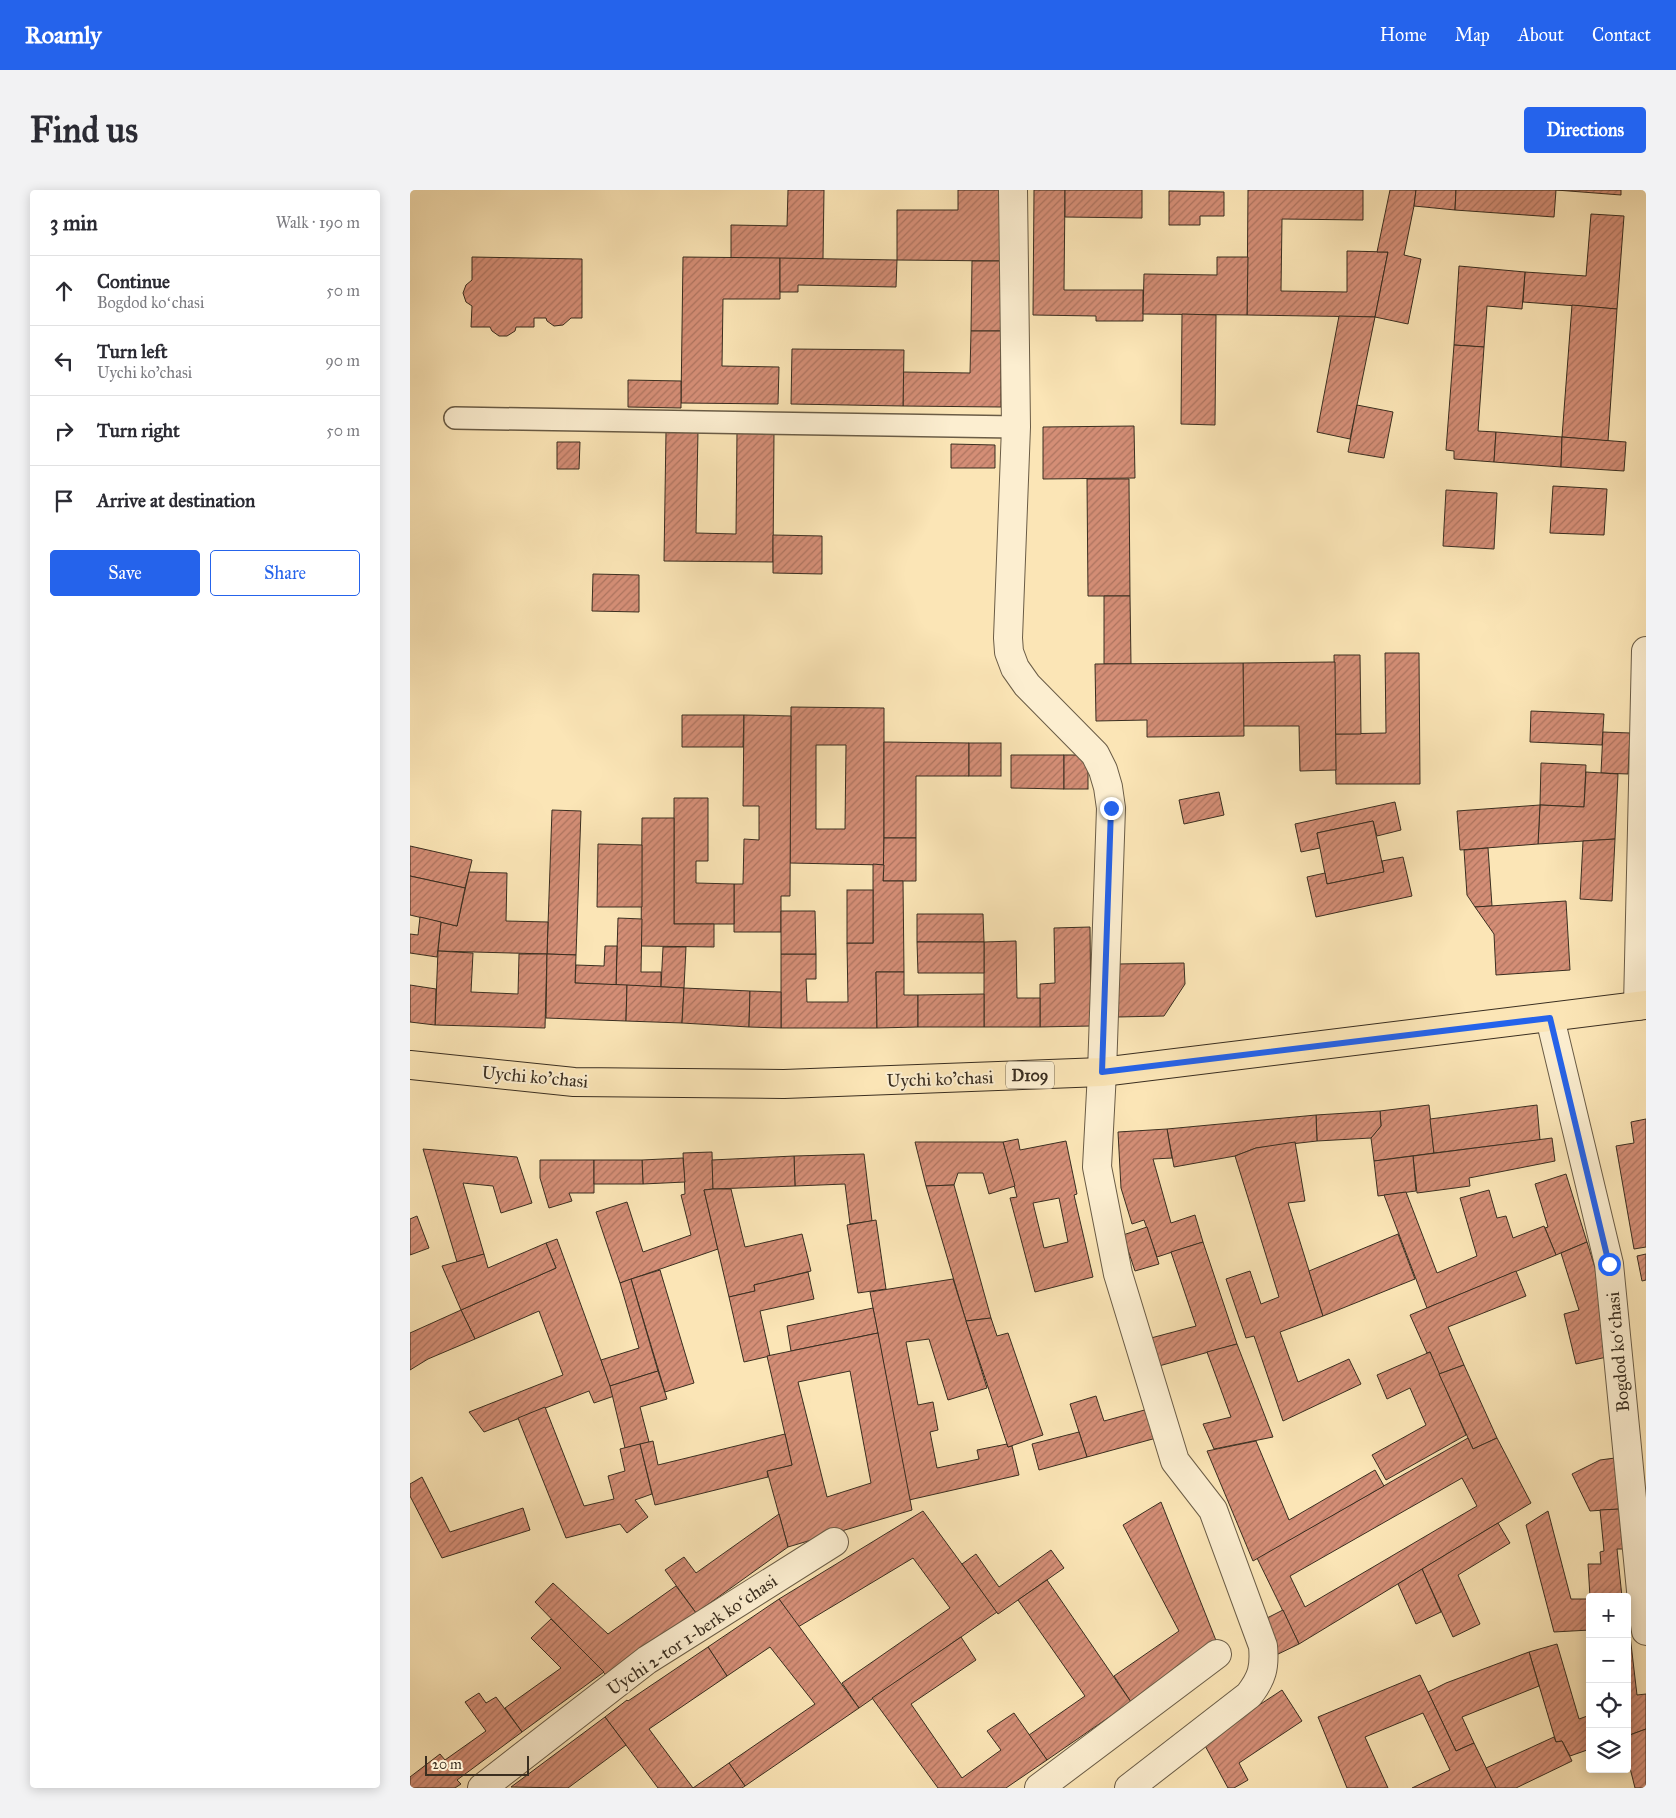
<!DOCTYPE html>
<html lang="en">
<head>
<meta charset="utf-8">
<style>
	:root { --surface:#fff; --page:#f2f2f3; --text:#2b2b33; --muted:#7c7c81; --line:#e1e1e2; --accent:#2563eb }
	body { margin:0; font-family:"IM FELL Great Primer",serif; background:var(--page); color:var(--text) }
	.controls { position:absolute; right:15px; bottom:15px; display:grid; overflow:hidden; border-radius:5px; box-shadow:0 2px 12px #0003 }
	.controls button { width:45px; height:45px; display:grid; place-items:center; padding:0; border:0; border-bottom:1px solid var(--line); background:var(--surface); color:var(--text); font:25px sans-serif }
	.scale { position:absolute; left:15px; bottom:12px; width:104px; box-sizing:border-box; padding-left:5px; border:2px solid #3a2e20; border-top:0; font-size:14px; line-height:18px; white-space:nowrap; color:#3a2e20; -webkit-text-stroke:4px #fceed0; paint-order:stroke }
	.stop { position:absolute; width:15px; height:15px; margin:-11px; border:4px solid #2563eb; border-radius:50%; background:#fff }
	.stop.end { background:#2563eb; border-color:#fff; box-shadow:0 1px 5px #0008 }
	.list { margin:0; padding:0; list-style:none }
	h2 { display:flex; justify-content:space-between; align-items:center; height:65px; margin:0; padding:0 20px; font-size:21px }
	h2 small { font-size:16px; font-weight:400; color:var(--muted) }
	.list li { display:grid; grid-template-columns:32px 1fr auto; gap:15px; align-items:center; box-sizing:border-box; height:70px; padding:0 20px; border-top:1px solid var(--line) }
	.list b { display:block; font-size:19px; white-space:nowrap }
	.list p { margin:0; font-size:16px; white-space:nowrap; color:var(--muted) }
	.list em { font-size:16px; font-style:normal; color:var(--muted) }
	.actions { display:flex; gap:10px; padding:15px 20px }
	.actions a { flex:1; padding:11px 0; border:1px solid var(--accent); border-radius:5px; text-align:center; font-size:18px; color:var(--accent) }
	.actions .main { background:var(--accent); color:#fff }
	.icon { flex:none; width:28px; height:28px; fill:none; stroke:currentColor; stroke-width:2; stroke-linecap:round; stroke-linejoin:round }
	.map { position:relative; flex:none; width:1236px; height:1598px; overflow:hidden; border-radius:5px }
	header { display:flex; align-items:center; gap:30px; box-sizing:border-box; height:70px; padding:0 25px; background:var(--accent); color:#fff }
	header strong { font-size:24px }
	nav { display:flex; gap:28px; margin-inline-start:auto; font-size:18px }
	.intro { display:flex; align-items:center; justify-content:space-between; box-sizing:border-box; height:120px; padding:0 30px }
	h1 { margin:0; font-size:35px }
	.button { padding:12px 22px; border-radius:5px; background:var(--accent); color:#fff; font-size:18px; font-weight:700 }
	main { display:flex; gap:30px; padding:0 30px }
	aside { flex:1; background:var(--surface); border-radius:5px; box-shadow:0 2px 12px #0003 }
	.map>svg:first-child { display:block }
	.building { fill:url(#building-hatch); stroke:#3a2e20; fill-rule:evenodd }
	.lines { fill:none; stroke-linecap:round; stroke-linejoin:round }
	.service-casing { stroke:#6a5c46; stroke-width:24 }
	.minor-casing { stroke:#6a5c46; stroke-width:30 }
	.primary-casing { stroke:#3a2e20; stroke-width:30 }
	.service { stroke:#fceed0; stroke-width:21 }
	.minor { stroke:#fceed0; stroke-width:28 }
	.primary { stroke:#fbe5b6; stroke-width:28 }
	.route { stroke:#2563eb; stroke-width:6 }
	.labels { text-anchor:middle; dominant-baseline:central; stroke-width:4; stroke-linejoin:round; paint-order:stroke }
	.shield { fill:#fceed0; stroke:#746855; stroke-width:1 }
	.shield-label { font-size:16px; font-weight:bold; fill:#3a2e20 }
	.street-label { font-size:18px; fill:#3a2e20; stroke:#fceed0 }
</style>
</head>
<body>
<header>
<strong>Roamly</strong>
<nav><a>Home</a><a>Map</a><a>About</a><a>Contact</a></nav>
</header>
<div class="intro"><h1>Find us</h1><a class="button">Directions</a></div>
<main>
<aside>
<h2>3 min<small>Walk · 190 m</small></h2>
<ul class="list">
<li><svg class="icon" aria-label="ahead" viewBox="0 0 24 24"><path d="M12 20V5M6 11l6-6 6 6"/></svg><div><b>Continue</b><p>Bogdod koʻchasi</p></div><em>50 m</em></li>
<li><svg class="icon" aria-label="left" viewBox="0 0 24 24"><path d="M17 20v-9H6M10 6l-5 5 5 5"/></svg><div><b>Turn left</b><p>Uychi ko'chasi</p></div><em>90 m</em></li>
<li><svg class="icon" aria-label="right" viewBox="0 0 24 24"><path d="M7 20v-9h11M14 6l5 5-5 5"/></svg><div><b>Turn right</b></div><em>50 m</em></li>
<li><svg class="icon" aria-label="arrive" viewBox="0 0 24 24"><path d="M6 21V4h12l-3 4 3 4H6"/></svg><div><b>Arrive at destination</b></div></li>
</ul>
<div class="actions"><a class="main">Save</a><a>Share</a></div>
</aside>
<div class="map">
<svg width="1236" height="1598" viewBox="0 0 1236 1598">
	<defs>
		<pattern id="building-hatch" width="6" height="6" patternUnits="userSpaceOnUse" patternTransform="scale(1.25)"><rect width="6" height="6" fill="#d48e76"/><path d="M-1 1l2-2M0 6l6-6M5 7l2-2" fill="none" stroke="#ad7460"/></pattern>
	</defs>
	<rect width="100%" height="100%" fill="#fbe5b6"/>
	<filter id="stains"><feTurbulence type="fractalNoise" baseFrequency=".004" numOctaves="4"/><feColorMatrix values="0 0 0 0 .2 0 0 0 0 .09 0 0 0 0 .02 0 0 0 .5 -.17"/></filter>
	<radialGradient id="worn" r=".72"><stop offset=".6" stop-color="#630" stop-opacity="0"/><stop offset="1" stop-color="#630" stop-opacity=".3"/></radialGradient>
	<g class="building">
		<polygon points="378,0 414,0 413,69 321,68 321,35 377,36"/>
		<polygon points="548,0 593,0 592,71 487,70 487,20 548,20"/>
		<polygon points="624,0 655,0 654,100 733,100 733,131 686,131 686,126 623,125"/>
		<polygon points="655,0 732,0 732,28 655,27"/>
		<polygon points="838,0 953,0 953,30 872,29 871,101 937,102 937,61 978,62 965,127 837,125"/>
		<polygon points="980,0 1006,0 1004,16 994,65 1011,69 998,134 965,127 978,62 967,62"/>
		<polygon points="1006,0 1046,0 1045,20 1004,16"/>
		<polygon points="1046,0 1146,0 1144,27 1045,20"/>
		<polygon points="1146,0 1211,0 1211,5"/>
		<polygon points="759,1 814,2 814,26 790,26 790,35 759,35"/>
		<polygon points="1181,24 1214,26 1207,119 1113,112 1115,82 1176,86"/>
		<polygon points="62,67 172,69 172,128 161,128 153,135 144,136 137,131 136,128 124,128 124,137 106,137 105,141 97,146 89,146 82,141 80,137 61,137 62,116 56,112 53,103 56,95 62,90"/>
		<polygon points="273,67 370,68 370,109 313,109 312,176 369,177 368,214 271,213"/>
		<polygon points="807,67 838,67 837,125 733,124 734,84 807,85"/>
		<polygon points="370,68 487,70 486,97 388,95 388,102 370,102"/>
		<polygon points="562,71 592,71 591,141 561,141"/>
		<polygon points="1049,76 1115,82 1112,119 1077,116 1074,157 1044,155"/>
		<polygon points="1162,115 1207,119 1198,251 1152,247"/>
		<polygon points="772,124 806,125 805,235 771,234"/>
		<polygon points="929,126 965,127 940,249 907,242"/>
		<polygon points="561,141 591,141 591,217 493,216 493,182 560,183"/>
		<polygon points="1044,155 1074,157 1068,241 1086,242 1084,272 1044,269 1044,261 1036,260"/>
		<polygon points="382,159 494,160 493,216 381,214"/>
		<polygon points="218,190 271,191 271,218 218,217"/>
		<polygon points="947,215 983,222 974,268 938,262"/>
		<polygon points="724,236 725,288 633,289 633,237"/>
		<polygon points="256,241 288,241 286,343 326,344 327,241 364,242 363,372 254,371"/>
		<polygon points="1086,242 1152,247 1151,277 1084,272"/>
		<polygon points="1152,247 1216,252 1214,281 1151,277"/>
		<polygon points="147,252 170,252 169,279 147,279"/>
		<polygon points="541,254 585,255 585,278 541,278"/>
		<polygon points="677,289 719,289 720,406 678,406"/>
		<polygon points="1143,296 1197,299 1194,345 1140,343"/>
		<polygon points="1036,300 1087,303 1084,359 1033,356"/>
		<polygon points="363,345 412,346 412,384 363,383"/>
		<polygon points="183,384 229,385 229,422 182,421"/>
		<polygon points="694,406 720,406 721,474 694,474"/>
		<polygon points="975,463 1009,463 1010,594 926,594 925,544 976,543"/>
		<polygon points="924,465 950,465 951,544 925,544"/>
		<polygon points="925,472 926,580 890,581 889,536 833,536 833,473"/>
		<polygon points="833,473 834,546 737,547 737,530 686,531 685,474"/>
		<path d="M 381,517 L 474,518 L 474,675 L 380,673 ZM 406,555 L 436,555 L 435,639 L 406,639 Z"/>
		<polygon points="1121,521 1194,524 1192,555 1120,552"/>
		<polygon points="272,525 334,525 333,557 272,557"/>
		<polygon points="334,525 381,526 380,706 371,706 371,742 324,742 324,694 333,694 334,649 349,650 349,616 333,616"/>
		<polygon points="1193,542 1220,543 1218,584 1191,583"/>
		<polygon points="474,552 559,553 559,586 506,586 506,648 474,648"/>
		<rect x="559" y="553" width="32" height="33"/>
		<polygon points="601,565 654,565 654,599 601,598"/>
		<rect x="654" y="565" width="24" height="34"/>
		<polygon points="1131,573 1176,575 1174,617 1130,615"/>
		<polygon points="1176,582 1208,584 1205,649 1128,654 1130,615 1174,617"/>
		<polygon points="809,602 814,625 774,634 769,610"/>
		<polygon points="264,608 298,608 298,671 286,671 286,693 324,694 324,734 264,734"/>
		<polygon points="985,612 991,640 967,646 963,631 907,643 910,658 891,662 885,634"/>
		<polygon points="1130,615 1128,654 1050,660 1047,621"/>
		<polygon points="142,620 171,621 166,765 137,764"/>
		<polygon points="232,628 264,628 264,734 304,734 304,757 231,756"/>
		<polygon points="963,631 974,682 917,694 907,643"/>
		<polygon points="474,648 506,648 506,691 473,691"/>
		<polygon points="1205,649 1202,711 1170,709 1173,651"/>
		<polygon points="188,654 232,655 232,717 187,717"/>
		<polygon points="0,656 62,670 55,698 0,686"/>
		<polygon points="1078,658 1082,716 1065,717 1057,705 1054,660"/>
		<polygon points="993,667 1002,706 906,727 897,687 915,683 917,694 974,682 972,671"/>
		<polygon points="463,674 474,675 473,691 493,691 494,782 466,782 467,838 371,838 371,764 406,764 406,789 396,789 397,812 438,812 437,753 463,753"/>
		<polygon points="59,682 97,683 96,731 138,732 137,764 28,761 31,732 47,736"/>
		<polygon points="0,686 55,698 47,736 0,725"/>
		<rect x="437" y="700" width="26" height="53"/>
		<polygon points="1156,711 1160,780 1086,785 1084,744 1065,717"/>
		<polygon points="371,721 405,721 406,764 371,764"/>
		<polygon points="507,724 573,724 574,752 507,752"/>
		<polygon points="10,727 31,732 27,767 0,763 0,744 8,745"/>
		<polygon points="208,728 232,729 231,782 251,782 251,797 206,795"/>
		<polygon points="680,737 681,836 630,837 630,794 645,793 644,738"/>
		<polygon points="606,751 607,808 630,808 630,837 574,837 574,752"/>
		<polygon points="507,752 574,752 574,783 508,783"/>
		<polygon points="195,756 207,756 206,795 165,793 166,775 194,776"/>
		<polygon points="253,757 276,757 274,798 251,797"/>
		<polygon points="28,761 63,763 61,802 108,804 109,764 137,764 135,838 25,835"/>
		<polygon points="137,764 166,765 165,793 217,795 216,831 136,828"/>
		<polygon points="774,773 775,794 754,826 708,827 707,774"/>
		<polygon points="466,782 494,782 494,805 508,805 508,837 467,838"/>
		<polygon points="0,795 26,799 25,835 0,832"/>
		<polygon points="217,795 274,798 272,833 216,831"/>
		<polygon points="274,798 340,801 339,837 272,833"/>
		<polygon points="340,801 371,802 371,838 339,837"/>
		<polygon points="574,804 574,837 508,837 508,805"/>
		<polygon points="1019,915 1024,963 964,971 961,948 971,936 970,921"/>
		<polygon points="1127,915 1130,950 1024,963 1020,929"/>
		<polygon points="970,921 971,936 961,948 907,951 906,925"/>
		<polygon points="906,925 907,951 846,958 825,966 764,977 757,939"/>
		<polygon points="1236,929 1236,1057 1224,1059 1206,956 1224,953 1221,932"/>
		<polygon points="757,939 762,968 743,969 761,1033 785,1025 793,1052 747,1067 734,1030 722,1034 711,998 708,942"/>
		<polygon points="1142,948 1145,971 1059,988 1060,996 1007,1003 1003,966"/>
		<path d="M 608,949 L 610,960 L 656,951 L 667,1004 L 664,1005 L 683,1087 L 625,1102 L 600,1008 L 607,1007 L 593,952 ZM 649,1008 L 658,1052 L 634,1058 L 623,1013 Z"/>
		<polygon points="505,952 593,952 605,996 579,1004 573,983 548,983 544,995 516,996"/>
		<polygon points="885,952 895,1011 878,1013 913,1126 870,1142 888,1192 939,1169 951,1194 873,1231 844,1146 836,1148 816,1089 840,1081 851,1114 869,1107 825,966 846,958"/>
		<polygon points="13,959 107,967 122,1013 91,1023 83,996 53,993 74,1064 47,1072"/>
		<polygon points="302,962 303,999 294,1000 308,1059 210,1093 186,1022 217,1012 233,1062 281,1045 271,1005 275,1004 273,963"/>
		<polygon points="454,964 462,1031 440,1034 435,994 385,996 384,966"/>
		<polygon points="384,966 385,996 303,999 302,970"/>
		<polygon points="1003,966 1006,1001 968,1006 964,971"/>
		<polygon points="273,968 275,992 233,994 232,970"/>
		<polygon points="130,970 184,970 184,1003 159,1003 162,1011 139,1018 130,988"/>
		<polygon points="184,970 232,970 233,994 184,994"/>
		<polygon points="1156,984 1177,1052 1146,1065 1135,1038 1138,1037 1125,994"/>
		<polygon points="544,995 581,1128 556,1131 516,996"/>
		<polygon points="303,999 321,999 335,1057 392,1044 401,1081 344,1095 345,1101 319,1107 294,1000"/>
		<polygon points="1079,1000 1087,1028 1096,1026 1103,1048 1134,1036 1146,1065 1017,1118 974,1005 996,1002 1027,1083 1067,1066 1050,1008"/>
		<polygon points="7,1026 19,1058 0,1065 0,1029"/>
		<polygon points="466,1030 476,1099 448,1103 437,1035"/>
		<polygon points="737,1037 749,1074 725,1081 713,1045"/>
		<polygon points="988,1044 1005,1089 913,1126 899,1081"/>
		<polygon points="147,1049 204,1206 184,1213 179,1201 74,1242 59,1222 153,1185 129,1121 65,1149 51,1120 146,1078 136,1053"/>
		<polygon points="793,1052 827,1154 749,1176 741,1148 786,1136 761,1062"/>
		<polygon points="1177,1052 1198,1119 1201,1166 1166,1174 1154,1124 1169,1120 1151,1063"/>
		<polygon points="136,1053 146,1078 51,1120 32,1076 74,1064 78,1078"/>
		<polygon points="1236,1064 1236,1090 1232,1091 1227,1066"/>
		<polygon points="250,1080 284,1193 255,1202 221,1089"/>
		<polygon points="1106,1081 1116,1106 1038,1137 1054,1175 1029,1184 1020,1162 1017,1163 1000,1125"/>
		<polygon points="398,1082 404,1109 350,1121 360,1166 334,1172 319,1107 345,1101 344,1095"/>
		<polygon points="221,1089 248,1181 200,1196 191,1170 229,1158 210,1093"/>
		<polygon points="543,1089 577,1198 538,1210 519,1149 496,1152 508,1215 523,1212 528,1240 520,1242 527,1278 569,1269 567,1260 597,1254 598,1257 602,1256 609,1285 499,1310 460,1102"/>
		<polygon points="463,1118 468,1143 381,1161 377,1136"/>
		<polygon points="51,1120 65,1149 18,1169 0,1180 0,1143"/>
		<polygon points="581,1128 587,1146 598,1143 633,1245 598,1257 556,1131"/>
		<path d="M 468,1143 L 502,1320 L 378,1357 L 357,1281 L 382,1275 L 357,1166 ZM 440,1181 L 461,1293 L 417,1307 L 388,1192 Z"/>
		<polygon points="827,1154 863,1247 804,1259 793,1234 821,1227 797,1162"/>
		<polygon points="1020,1162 1056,1245 976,1290 962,1265 1016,1235 1000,1198 977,1209 967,1185"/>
		<polygon points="1054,1175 1087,1248 1063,1259 1029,1184"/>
		<polygon points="248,1181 257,1209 230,1217 239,1252 215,1258 200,1196"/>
		<polygon points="686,1206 694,1231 742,1218 750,1247 677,1267 660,1214"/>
		<polygon points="135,1217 174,1316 204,1309 198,1286 215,1281 210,1259 230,1254 242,1304 225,1310 238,1327 217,1343 210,1334 156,1348 108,1228"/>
		<polygon points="669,1242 677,1267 629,1280 622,1254"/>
		<polygon points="375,1244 382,1275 357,1281 358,1287 245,1315 230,1254 243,1251 248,1275"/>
		<path d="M 1058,1248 L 1063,1259 L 1087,1248 L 1121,1313 L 889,1454 L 847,1368 ZM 1052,1288 L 1067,1316 L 895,1417 L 880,1386 Z"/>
		<polygon points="846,1251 879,1330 965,1280 974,1296 843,1371 797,1261"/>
		<polygon points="1205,1268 1210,1319 1180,1321 1162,1284 1190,1270"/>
		<polygon points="12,1287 40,1342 113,1318 120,1340 32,1368 0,1306 0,1294"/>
		<polygon points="751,1312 807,1453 721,1512 704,1486 769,1441 713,1335"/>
		<polygon points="1210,1319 1214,1359 1207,1359 1212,1407 1180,1407 1178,1374 1191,1374 1190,1362 1194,1361 1190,1320"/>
		<polygon points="513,1321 587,1422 449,1518 432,1493 540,1418 503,1368 388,1437 369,1409"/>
		<polygon points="1138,1321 1161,1409 1180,1409 1180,1440 1144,1442 1116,1335"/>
		<polygon points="369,1324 378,1357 286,1423 255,1380 274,1367 286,1383"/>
		<polygon points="1088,1333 1100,1353 1048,1385 1070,1434 1043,1447 1012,1379"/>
		<polygon points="641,1360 654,1378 588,1424 552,1374 566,1364 589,1397"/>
		<polygon points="1012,1379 1031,1422 1006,1434 988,1394"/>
		<polygon points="637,1390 721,1512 637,1570 619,1545 675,1506 608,1410"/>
		<polygon points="143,1393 198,1444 266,1396 286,1423 197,1486 125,1412"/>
		<polygon points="369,1409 449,1518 335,1596 319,1573 405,1514 360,1457 317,1486 298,1457"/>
		<polygon points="873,1420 889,1454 864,1466 847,1433"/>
		<polygon points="141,1429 194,1482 112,1542 95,1518 151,1478 121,1448"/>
		<polygon points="1217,1437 1219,1437 1227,1505 1236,1504 1236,1539 1217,1546"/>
		<polygon points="551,1447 566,1470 501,1514 552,1588 591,1560 577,1541 604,1523 637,1570 596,1598 528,1598 462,1508"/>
		<polygon points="1147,1454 1169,1529 1180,1525 1180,1559 1160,1566 1152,1551 1146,1552 1119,1462"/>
		<polygon points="298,1457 317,1486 239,1539 283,1598 248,1598 195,1527 217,1510 218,1511"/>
		<polygon points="1119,1462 1129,1496 1052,1527 1064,1553 1046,1561 1018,1502 1036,1493"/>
		<polygon points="1010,1485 1046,1561 1064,1553 1086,1598 1002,1598 1040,1580 1013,1523 955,1547 978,1598 937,1598 908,1527"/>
		<polygon points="872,1500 892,1531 829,1573 838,1590 824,1598 818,1598 793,1552"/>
		<polygon points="69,1503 76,1513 86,1507 112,1542 47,1590 51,1594 45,1598 0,1598 0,1587 30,1564 35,1570 76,1541 55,1512"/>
		<polygon points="195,1527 216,1555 158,1598 101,1597"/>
		<polygon points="1236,1539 1236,1598 1225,1598 1217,1566 1217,1546"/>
		<polygon points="1144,1547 1146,1552 1152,1551 1162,1571 1106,1598 1086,1598 1076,1578"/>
		<polygon points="319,1573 335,1596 332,1598 283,1598"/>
	</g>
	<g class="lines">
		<g class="service-casing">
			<polyline id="service" points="45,228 606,237"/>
		</g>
		<g class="minor-casing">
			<g id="minor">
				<path d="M 603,0 L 606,237 L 598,448 L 599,462 L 605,478 L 617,495 L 685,564 L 693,580 L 698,597 L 701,618 L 692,882 L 687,977 L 708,1084 L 765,1271 L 803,1320 L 853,1456 C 855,1478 852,1488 839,1505 L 719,1598"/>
				<polyline points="1228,816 1236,461"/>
				<polyline points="1140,828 1199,1074 1233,1421 1236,1441"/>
				<polyline points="72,1598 237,1470 424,1352"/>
				<polyline points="629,1598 807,1464"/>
			</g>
		</g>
		<g class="primary-casing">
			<polyline id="primary" points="0,875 164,892 374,894 692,882 1236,815"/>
		</g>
		<use href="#service" class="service"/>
		<use href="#minor" class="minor"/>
		<use href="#primary" class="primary"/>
	</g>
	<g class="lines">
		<polyline class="route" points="701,618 692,882 1140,828 1199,1074"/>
	</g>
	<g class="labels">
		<rect class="shield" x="596" y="871.5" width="48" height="27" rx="4"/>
		<g class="shield-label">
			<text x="620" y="885">D109</text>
		</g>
		<g class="street-label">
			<text transform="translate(125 887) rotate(5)">Uychi ko'chasi</text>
			<text transform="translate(530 889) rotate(-2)">Uychi ko'chasi</text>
			<text transform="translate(1208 1162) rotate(-95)">Bogdod koʻchasi</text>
			<text transform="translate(282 1445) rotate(-34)">Uychi 2-tor 1-berk koʻchasi</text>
		</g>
	</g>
	<rect width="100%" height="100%" filter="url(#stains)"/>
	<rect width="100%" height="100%" fill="url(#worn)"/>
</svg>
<div class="controls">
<button>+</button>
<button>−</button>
<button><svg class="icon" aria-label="locate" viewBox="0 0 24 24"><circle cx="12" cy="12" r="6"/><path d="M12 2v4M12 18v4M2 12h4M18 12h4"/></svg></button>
<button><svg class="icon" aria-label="layers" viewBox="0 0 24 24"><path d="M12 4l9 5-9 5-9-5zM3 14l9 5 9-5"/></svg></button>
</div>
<div class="scale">20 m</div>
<div class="stop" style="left:1199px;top:1074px"></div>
<div class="stop end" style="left:701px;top:618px"></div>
</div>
</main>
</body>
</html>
